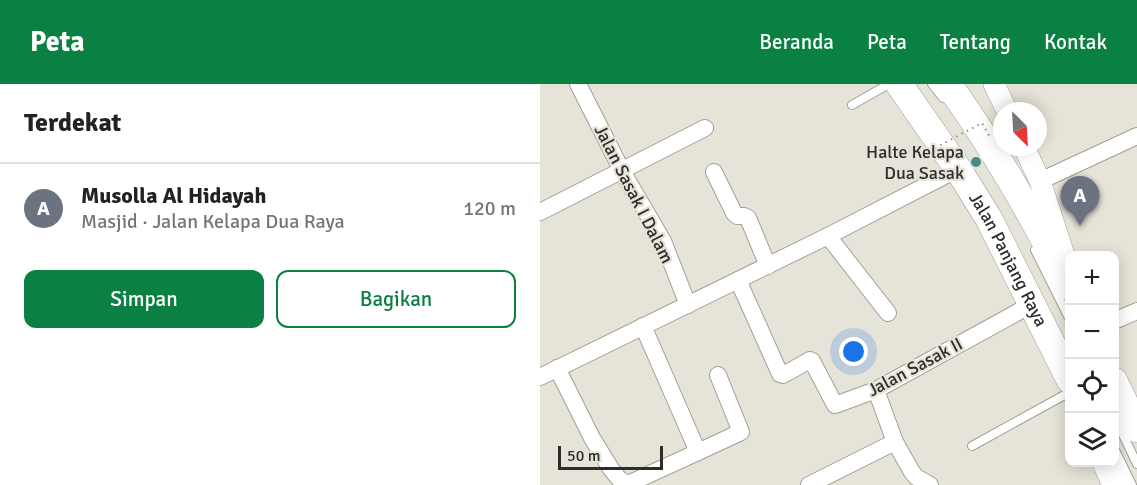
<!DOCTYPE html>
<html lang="id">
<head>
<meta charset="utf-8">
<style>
	:root { --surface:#fff; --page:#f2f2f2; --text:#222; --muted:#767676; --line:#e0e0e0; --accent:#0b8043 }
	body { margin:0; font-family:Signika,sans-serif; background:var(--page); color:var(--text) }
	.controls { position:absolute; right:18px; bottom:18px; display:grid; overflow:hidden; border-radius:12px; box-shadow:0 3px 15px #0003 }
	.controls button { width:54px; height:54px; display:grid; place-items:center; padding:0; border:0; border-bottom:2px solid var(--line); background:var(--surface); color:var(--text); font:30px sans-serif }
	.compass { position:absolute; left:453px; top:18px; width:54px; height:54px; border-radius:50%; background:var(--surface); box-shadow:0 3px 15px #0003; rotate:156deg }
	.scale { position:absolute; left:18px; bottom:15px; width:105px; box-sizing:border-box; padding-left:6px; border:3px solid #2e2d29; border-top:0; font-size:16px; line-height:21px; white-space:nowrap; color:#2e2d29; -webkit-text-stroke:4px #e6e3d8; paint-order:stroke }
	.you { position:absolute; left:314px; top:268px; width:21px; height:21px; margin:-15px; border:4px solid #fff; border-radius:50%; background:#1a73e8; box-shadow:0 0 0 9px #1a73e833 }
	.badge { display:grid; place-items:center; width:39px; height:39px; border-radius:50%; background:var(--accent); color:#fff; font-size:20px; font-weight:700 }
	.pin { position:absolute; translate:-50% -50px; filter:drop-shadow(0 2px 3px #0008) }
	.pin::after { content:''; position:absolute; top:32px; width:21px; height:18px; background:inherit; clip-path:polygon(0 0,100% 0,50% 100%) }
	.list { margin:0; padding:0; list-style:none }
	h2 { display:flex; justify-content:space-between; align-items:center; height:78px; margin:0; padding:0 24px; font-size:26px }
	h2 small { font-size:20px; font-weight:400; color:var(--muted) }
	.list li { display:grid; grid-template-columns:39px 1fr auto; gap:18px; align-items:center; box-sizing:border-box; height:90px; padding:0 24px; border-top:2px solid var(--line) }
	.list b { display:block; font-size:22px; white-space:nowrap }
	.list p { margin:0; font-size:20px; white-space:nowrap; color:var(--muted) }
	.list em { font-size:20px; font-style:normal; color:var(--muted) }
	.actions { display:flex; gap:12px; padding:18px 24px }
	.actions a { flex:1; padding:14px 0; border:2px solid var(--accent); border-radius:12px; text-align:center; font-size:21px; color:var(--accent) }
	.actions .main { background:var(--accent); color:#fff }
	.icon { flex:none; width:33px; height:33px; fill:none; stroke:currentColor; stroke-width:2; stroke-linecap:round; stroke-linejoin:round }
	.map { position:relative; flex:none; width:597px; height:401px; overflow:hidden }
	header { display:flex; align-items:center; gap:36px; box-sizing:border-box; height:84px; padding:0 30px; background:var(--accent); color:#fff }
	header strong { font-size:28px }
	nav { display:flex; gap:33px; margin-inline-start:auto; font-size:21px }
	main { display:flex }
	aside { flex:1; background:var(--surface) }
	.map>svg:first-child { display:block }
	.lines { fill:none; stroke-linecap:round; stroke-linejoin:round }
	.service-casing { stroke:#a29f95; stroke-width:10 }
	.minor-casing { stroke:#a29f95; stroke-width:18 }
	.tertiary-casing { stroke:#a29f95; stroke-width:22 }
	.primary-casing { stroke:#a29f95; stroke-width:28 }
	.service { stroke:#fff; stroke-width:8 }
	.minor { stroke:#fff; stroke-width:16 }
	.tertiary { stroke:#fff; stroke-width:21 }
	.primary { stroke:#fff; stroke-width:27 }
	.path-bridge { stroke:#95928b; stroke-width:2; stroke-dasharray:1.5 4.5; stroke-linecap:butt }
	.poi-dot { fill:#448c88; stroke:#e6e3d8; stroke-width:2 }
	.labels { text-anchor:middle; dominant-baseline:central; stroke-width:4.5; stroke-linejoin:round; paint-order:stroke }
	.poi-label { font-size:18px; fill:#2e2d29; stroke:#e6e3d8; text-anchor:end }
	.street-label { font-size:18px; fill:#2e2d29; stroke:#e6e3d8 }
</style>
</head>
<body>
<header>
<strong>Peta</strong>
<nav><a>Beranda</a><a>Peta</a><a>Tentang</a><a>Kontak</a></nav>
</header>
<main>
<aside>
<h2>Terdekat<small></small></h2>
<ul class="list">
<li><span class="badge" style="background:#6b7280">A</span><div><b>Musolla Al Hidayah</b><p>Masjid · Jalan Kelapa Dua Raya</p></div><em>120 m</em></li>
</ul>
<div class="actions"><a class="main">Simpan</a><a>Bagikan</a></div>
</aside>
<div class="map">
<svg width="597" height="401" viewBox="0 0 597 401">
	<rect width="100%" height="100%" fill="#e6e3d8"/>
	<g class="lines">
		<g class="service-casing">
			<g id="service">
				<polyline points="392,0 403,14"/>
				<polyline points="312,21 349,0"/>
				<polyline points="495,166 530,236"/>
				<polyline points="574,332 597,380"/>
				<polyline points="432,362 530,308"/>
				<polyline points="574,364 592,401"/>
			</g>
		</g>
		<g class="minor-casing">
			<g id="minor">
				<polyline points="38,0 82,87 123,157 148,221"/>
				<polyline points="174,88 194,129 197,132 204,132 208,134 228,182"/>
				<polyline points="500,97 597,52"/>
				<polyline points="0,128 165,44"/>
				<polyline points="288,152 348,229"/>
				<polyline points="198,196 240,290 243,291 270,276 272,277 295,321 336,306 478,228 491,218"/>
				<polyline points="574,237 597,227"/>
				<polyline points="103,242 158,368 201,348 178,291"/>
				<polyline points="17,284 52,354 71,385 80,396 88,400"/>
				<polyline points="0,293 288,152 418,85"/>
				<polyline points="336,306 355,358 372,388 376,393 390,401"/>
				<polyline points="89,401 88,400 158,368"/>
				<polyline points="269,401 355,358"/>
			</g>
		</g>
		<g class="tertiary-casing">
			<g id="tertiary">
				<polyline points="454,0 467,27"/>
				<polyline points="484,63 500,97 528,183"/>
			</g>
		</g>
		<g class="primary-casing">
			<g id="primary">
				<path id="s1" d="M 359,0 L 418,85 L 449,135 L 530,296"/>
				<path d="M 408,0 C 455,65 492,132 530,203"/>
				<polyline points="574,297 597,345"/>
				<polyline points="566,378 576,401"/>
			</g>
		</g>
		<use href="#service" class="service"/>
		<use href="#minor" class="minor"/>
		<use href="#tertiary" class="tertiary"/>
		<use href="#primary" class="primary"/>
		<polyline class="path-bridge" points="395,64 442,39 451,55"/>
	</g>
	<circle class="poi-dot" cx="436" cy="78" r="6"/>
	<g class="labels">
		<g class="poi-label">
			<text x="424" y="68">Halte Kelapa<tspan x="424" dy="21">Dua Sasak</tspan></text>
		</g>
		<g class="street-label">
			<text transform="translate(94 110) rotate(63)">Jalan Sasak I Dalam</text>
			<text stroke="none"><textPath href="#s1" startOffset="207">Jalan Panjang Raya</textPath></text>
			<text transform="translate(375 283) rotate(-28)">Jalan Sasak II</text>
		</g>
	</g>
</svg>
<div class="controls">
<button>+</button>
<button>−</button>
<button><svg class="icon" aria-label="locate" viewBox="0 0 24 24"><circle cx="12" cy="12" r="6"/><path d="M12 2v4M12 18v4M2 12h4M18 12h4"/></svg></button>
<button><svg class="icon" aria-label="layers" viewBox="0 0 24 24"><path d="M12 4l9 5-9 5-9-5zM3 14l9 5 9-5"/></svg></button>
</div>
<svg class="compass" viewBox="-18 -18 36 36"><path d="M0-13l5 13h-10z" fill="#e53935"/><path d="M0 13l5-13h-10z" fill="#767676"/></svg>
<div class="scale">50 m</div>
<div class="you"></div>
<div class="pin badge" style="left:540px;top:142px;background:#6b7280">A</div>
</div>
</main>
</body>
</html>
